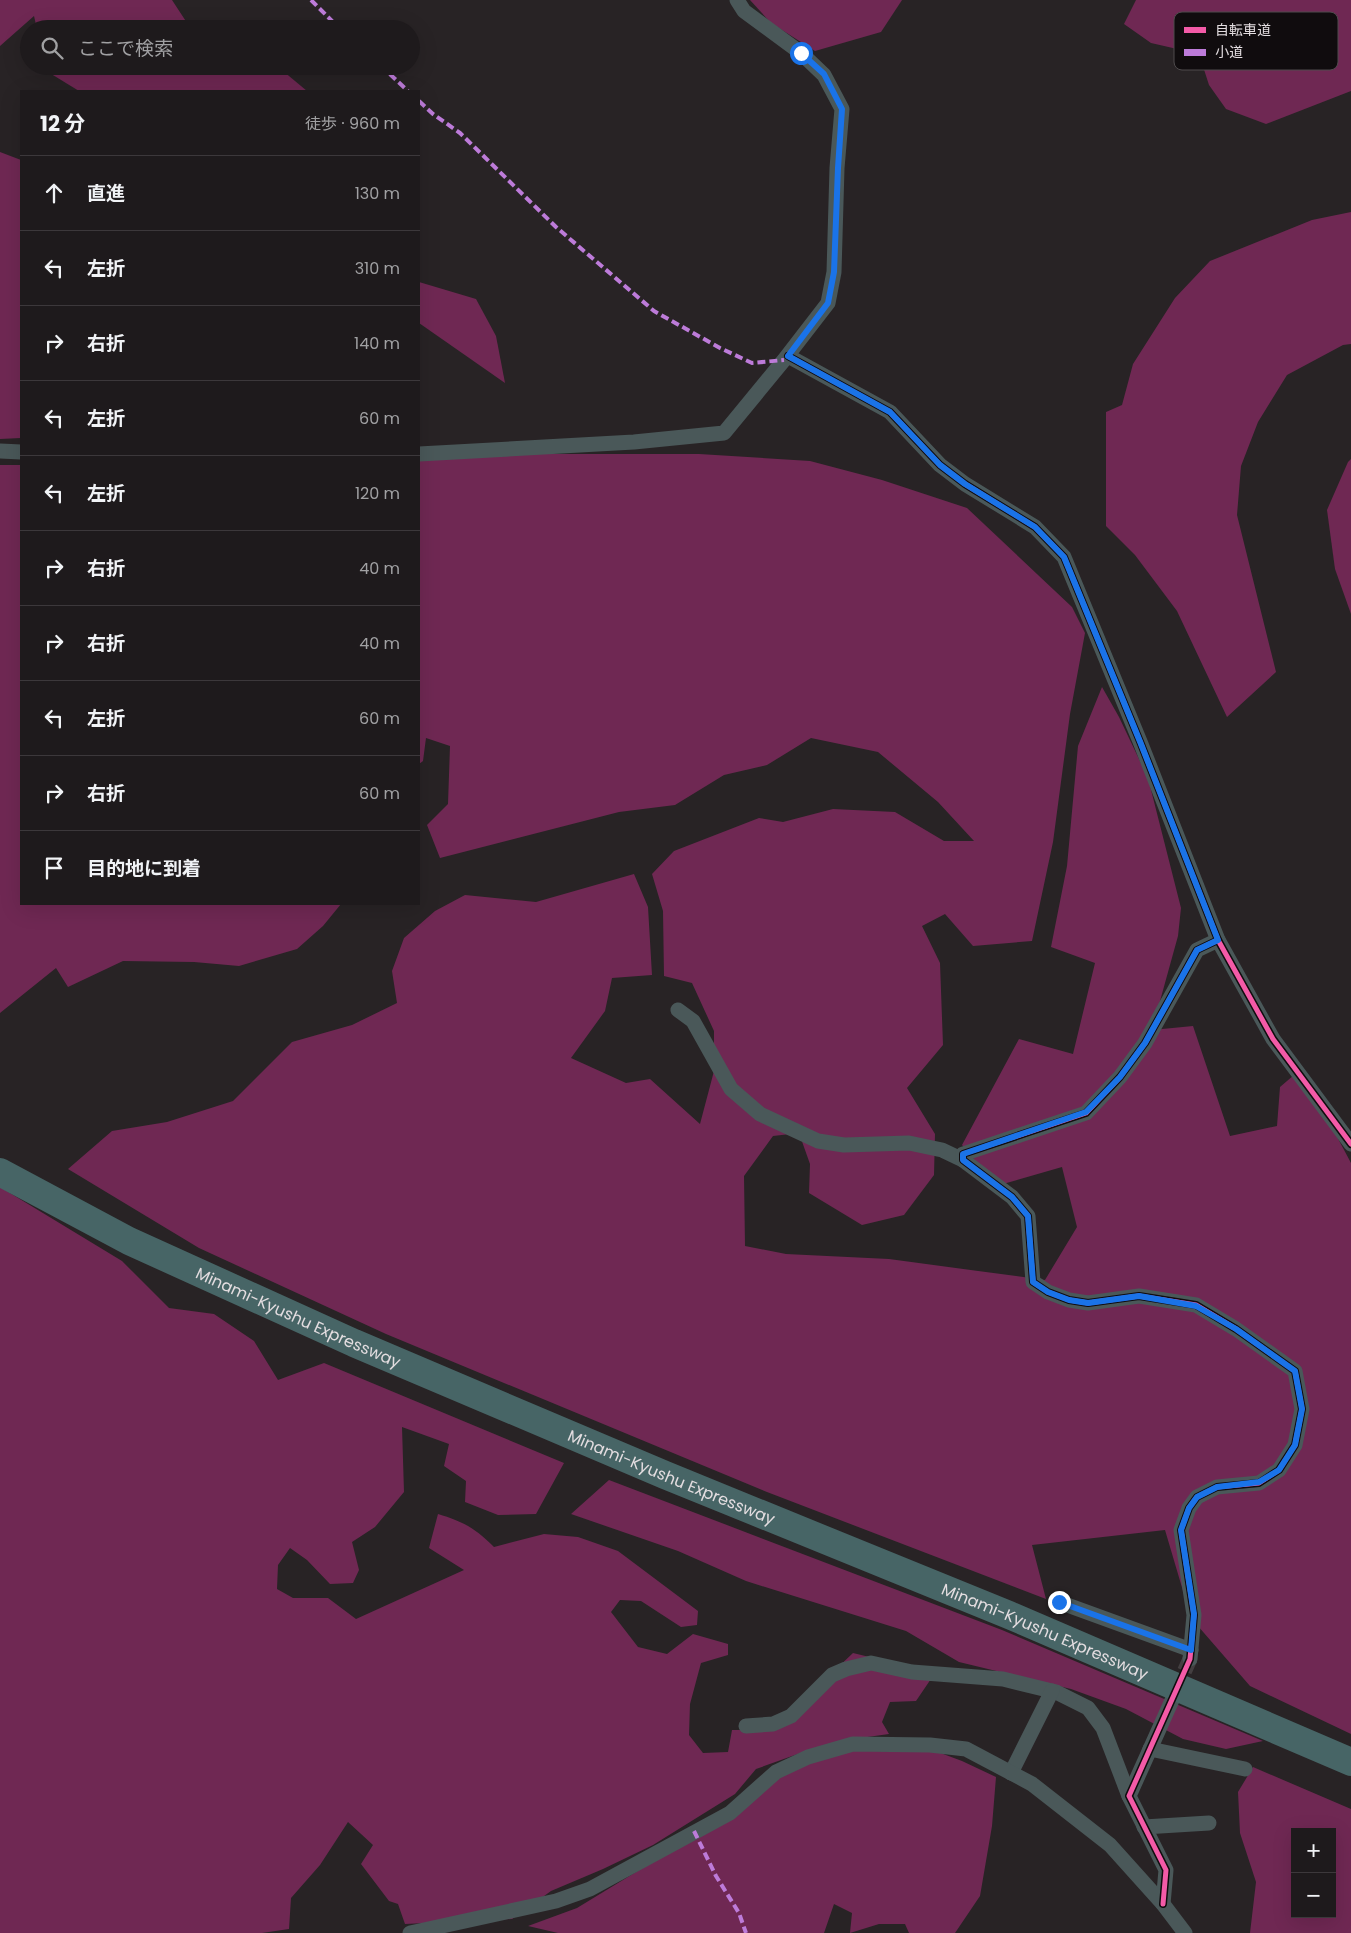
<!DOCTYPE html>
<html lang="ja">
<head>
<meta charset="utf-8">
<style>
	:root { --surface:#1e1a1c; --page:#262325; --text:#f1f3f6; --muted:#a1a1a3; --line:#3c383b }
	body { margin:0; font-family:Poppins,"Noto Sans JP",sans-serif; background:var(--page); color:var(--text) }
	.controls { position:absolute; right:15px; bottom:15px; display:grid; overflow:hidden; border-radius:0px; box-shadow:0 5px 20px #0002 }
	.controls button { width:45px; height:45px; display:grid; place-items:center; padding:0; border:0; border-bottom:1px solid var(--line); background:var(--surface); color:var(--text); font:25px sans-serif }
	.stop { position:absolute; width:15px; height:15px; margin:-11px; border:4px solid #1a73e8; border-radius:50%; background:#fff }
	.stop.end { background:#1a73e8; border-color:#fff; box-shadow:0 1px 5px #0008 }
	.list { margin:0; padding:0; list-style:none }
	h2 { display:flex; justify-content:space-between; align-items:center; height:65px; margin:0; padding:0 20px; font-size:21px }
	h2 small { font-size:16px; font-weight:400; color:var(--muted) }
	.list li { display:grid; grid-template-columns:32px 1fr auto; gap:15px; align-items:center; box-sizing:border-box; height:75px; padding:0 20px; border-top:1px solid var(--line) }
	.list b { display:block; font-size:19px; white-space:nowrap }
	.list em { font-size:16px; font-style:normal; color:var(--muted) }
	.icon { flex:none; width:28px; height:28px; fill:none; stroke:currentColor; stroke-width:2; stroke-linecap:round; stroke-linejoin:round }
	.map { position:relative; flex:none; width:1351px; height:1933px; overflow:hidden }
	.search { position:absolute; background:var(--surface); box-shadow:0 5px 20px #0002; left:20px; top:20px; width:400px; height:55px; display:flex; align-items:center; gap:12px; box-sizing:border-box; padding:0 18px; border-radius:28px; color:var(--muted); font-size:19px }
	.panel { position:absolute; background:var(--surface); box-shadow:0 5px 20px #0002; left:20px; top:90px; width:400px; height:815px; border-radius:0px }
	.map>svg:first-child { display:block }
	.forest { fill:#6f2853; fill-rule:evenodd }
	.lines { fill:none; stroke-linecap:round; stroke-linejoin:round }
	.street-tunnel { stroke:#443f41; stroke-width:15; stroke-dasharray:15 8; stroke-linecap:butt }
	.street { stroke:#4a5859; stroke-width:15 }
	.highway { stroke:#476566; stroke-width:28 }
	.quiet { stroke:#bd7bd9; stroke-width:4; stroke-dasharray:8 4; stroke-linecap:butt }
	.cycleway-casing { stroke:#100c0e; stroke-width:8 }
	.cycleway { stroke:#f35aa7; stroke-width:5 }
	.route { stroke:#1a73e8; stroke-width:6 }
	.labels { text-anchor:middle; dominant-baseline:central; stroke-width:4.5; stroke-linejoin:round; paint-order:stroke }
	.street-label { font-size:16px; fill:#e3dde0; stroke:#100c0e }
	.key { fill:#100c0e; stroke:#4f4b4d; stroke-width:1 }
	.key-label { font-size:14px; fill:#e3dde0 }
</style>
</head>
<body>
<div class="map">
<svg width="1351" height="1933" viewBox="0 0 1351 1933">
	<rect width="100%" height="100%" fill="#282325"/>
	<g class="forest">
		<polygon points="0,0 172,0 191,29 37,29 34,16 0,46"/>
		<polygon points="750,0 902,0 881,32 815,51 771,23"/>
		<polygon points="1136,0 1351,0 1351,91 1266,124 1226,109 1209,85 1199,54 1151,43 1124,24"/>
		<polygon points="47,66 277,66 307,91 79,91 48,72"/>
		<polygon points="0,152 21,160 21,438 0,439"/>
		<polygon points="1351,212 1351,344 1343,345 1287,375 1258,422 1241,466 1237,515 1276,672 1227,717 1177,611 1135,555 1106,526 1106,412 1122,405 1133,364 1175,298 1210,261 1312,220"/>
		<polygon points="419,282 476,299 496,336 505,383 419,323"/>
		<polygon points="430,454 699,454 810,461 882,480 967,508 1072,607 1085,633 1070,714 1053,842 1032,941 973,946 945,914 922,926 940,963 943,1045 907,1088 935,1134 934,1175 904,1215 862,1225 809,1193 810,1164 799,1133 773,1136 744,1176 745,1246 786,1254 889,1259 1045,1280 1077,1227 1062,1167 996,1186 962,1145 1019,1039 1073,1054 1095,963 1051,947 1067,866 1078,746 1102,687 1119,717 1148,778 1181,908 1178,936 1152,1030 1193,1026 1230,1136 1277,1126 1280,1087 1301,1069 1351,1163 1351,1734 1250,1686 1191,1618 1165,1530 1032,1545 1046,1599 767,1492 386,1334 199,1248 68,1169 112,1131 167,1122 233,1101 292,1042 352,1025 397,1003 392,971 404,938 435,911 465,895 536,902 634,874 648,907 652,975 612,978 605,1011 571,1058 626,1083 650,1079 700,1124 714,1071 714,1031 692,983 664,976 663,911 652,874 674,851 759,818 783,822 833,809 895,812 944,841 974,841 938,802 878,752 811,738 767,765 724,775 675,805 619,812 440,858 427,825 448,804 450,746 426,738 423,761 419,764 419,455"/>
		<polygon points="1351,459 1351,614 1335,569 1327,510 1348,462"/>
		<polygon points="0,465 21,465 21,904 341,904 323,926 297,949 239,966 194,962 123,961 68,987 56,968 0,1013"/>
		<path d="M 0,1187 L 122,1261 L 169,1308 L 214,1314 L 254,1341 L 278,1380 L 324,1363 L 564,1463 L 536,1514 L 498,1515 L 465,1502 L 466,1481 L 444,1466 L 449,1444 L 402,1427 L 404,1492 L 375,1527 L 352,1542 L 359,1570 L 353,1583 L 330,1584 L 307,1560 L 290,1548 L 278,1565 L 277,1589 L 293,1598 L 328,1598 L 356,1619 L 464,1570 L 429,1548 L 438,1514 C 464,1522 475,1528 494,1547 L 544,1534 L 578,1537 L 618,1551 L 698,1611 L 697,1625 L 681,1627 L 641,1601 L 620,1600 L 611,1612 L 638,1647 L 667,1654 L 693,1634 L 728,1644 L 728,1655 L 701,1663 L 690,1704 L 689,1735 L 703,1753 L 728,1752 L 732,1730 L 772,1730 L 853,1653 L 935,1673 L 916,1701 L 890,1702 L 882,1722 L 889,1734 L 853,1739 L 809,1750 L 756,1769 L 735,1794 L 653,1845 L 603,1869 L 551,1891 L 512,1919 L 405,1924 L 398,1904 L 389,1901 L 361,1864 L 373,1845 L 348,1822 L 320,1865 L 291,1898 L 289,1929 L 262,1933 L 0,1933 Z"/>
		<polygon points="609,1480 1002,1630 1263,1741 1226,1749 1183,1739 1126,1709 1071,1689 959,1662 906,1631 746,1581 678,1551 571,1514"/>
		<polygon points="919,1745 962,1761 996,1777 992,1826 980,1896 955,1933 909,1933 905,1924 879,1924 850,1933 852,1913 834,1904 824,1933 558,1933 528,1926 577,1908 700,1833 782,1771 835,1752"/>
		<path d="M 1253,1767 L 1351,1809 L 1351,1933 L 1250,1933 L 1256,1882 L 1240,1833 L 1238,1792 ZM 1295,1832 L 1332,1832 L 1332,1914 L 1295,1914 Z"/>
	</g>
	<g class="lines">
		<polyline class="street-tunnel" points="1175,1692 1190,1659"/>
		<g class="street">
			<polyline points="788,356 890,412 940,465 965,484 1035,527 1064,557 1141,744 1218,940 1273,1039 1351,1144"/>
			<polyline points="0,451 21,452"/>
			<polyline points="419,454 634,442 724,433 784,360 828,303 834,272 837,168 842,109 824,75 801,53 744,11 737,0"/>
			<polyline points="678,1010 693,1021 731,1089 760,1114 818,1141 844,1145 909,1143 942,1150 963,1160"/>
			<polyline points="1059,1602 1191,1650"/>
			<polyline points="1190,1659 1194,1615 1181,1530 1189,1508 1197,1497 1217,1487 1259,1483 1279,1470 1295,1445 1302,1409 1295,1371 1236,1329 1196,1305 1139,1296 1088,1303 1069,1300 1048,1292 1033,1282 1028,1216 1012,1197 963,1160 963,1154 1086,1113 1120,1077 1145,1043 1197,950 1218,940"/>
			<polyline points="746,1726 773,1724 791,1716 832,1675 846,1669 871,1663 912,1672 1003,1679 1056,1692 1088,1708 1103,1728 1129,1796"/>
			<polyline points="1150,1749 1245,1769"/>
			<polyline points="1011,1773 1052,1691"/>
			<polyline points="1144,1827 1209,1823"/>
			<polyline points="1163,1904 1166,1870 1129,1796 1173,1698"/>
			<polyline points="410,1933 556,1901 590,1889 730,1813 776,1772 808,1757 853,1744 930,1745 966,1749 1032,1784 1110,1845 1163,1904 1185,1933"/>
		</g>
		<path class="highway" id="s1" d="M 0,1172 L 129,1241 L 354,1343 L 665,1475 L 1009,1615 L 1351,1762"/>
		<g class="quiet">
			<polyline points="311,0 340,29"/>
			<polyline points="381,66 408,91"/>
			<polyline points="419,101 433,114 460,133 556,227 654,311 720,348 752,363 784,360"/>
			<polyline points="694,1831 716,1876 739,1913 746,1933"/>
		</g>
		<g class="cycleway-casing">
			<g id="cycleway">
				<polyline points="788,356 890,412 940,465 965,484 1035,527 1064,557 1141,744 1218,940 1273,1039 1351,1144"/>
				<polyline points="1163,1904 1166,1870 1129,1796 1190,1659 1194,1615 1181,1530 1189,1508 1197,1497 1217,1487 1259,1483 1279,1470 1295,1445 1302,1409 1295,1371 1236,1329 1196,1305 1139,1296 1088,1303 1069,1300 1048,1292 1033,1282 1028,1216 1012,1197 963,1160 963,1154 1086,1113 1120,1077 1145,1043 1197,950 1218,940"/>
			</g>
		</g>
		<use href="#cycleway" class="cycleway"/>
	</g>
	<g class="lines">
		<polyline class="route" points="801,53 824,74 842,109 838,168 834,272 828,303 788,356 890,412 940,465 965,484 1035,527 1064,557 1141,744 1218,940 1197,950 1145,1043 1120,1077 1086,1112 963,1154 963,1160 1012,1197 1028,1216 1033,1282 1048,1292 1069,1300 1088,1303 1139,1296 1196,1306 1236,1329 1295,1371 1302,1409 1295,1445 1279,1470 1259,1482 1217,1487 1197,1497 1189,1508 1181,1530 1194,1614 1191,1650 1059,1602"/>
	</g>
	<g class="labels">
		<g class="street-label">
			<text stroke="none"><textPath href="#s1" startOffset="332">Minami-Kyushu Expressway</textPath></text>
			<text stroke="none"><textPath href="#s1" startOffset="738">Minami-Kyushu Expressway</textPath></text>
			<text stroke="none"><textPath href="#s1" startOffset="1142">Minami-Kyushu Expressway</textPath></text>
		</g>
	</g>
	<rect x="1174" y="12" width="164" height="58" rx="8" class="key"/>
	<rect x="1184" y="27" width="22" height="6" fill="#f35aa7"/>
	<rect x="1184" y="49" width="22" height="7" fill="#bd7bd9"/>
	<g class="key-label">
		<text x="1215" y="35">自転車道</text>
		<text x="1215" y="57">小道</text>
	</g>
</svg>
<div class="controls">
<button>+</button>
<button>−</button>
</div>
<div class="stop" style="left:801px;top:53px"></div>
<div class="stop end" style="left:1059px;top:1602px"></div>
<div class="search"><svg class="icon" aria-label="search" viewBox="0 0 24 24"><circle cx="10" cy="10" r="6"/><path d="M15 15l6 6"/></svg>ここで検索</div>
<section class="panel">
<h2>12 分<small>徒歩 · 960 m</small></h2>
<ul class="list">
<li><svg class="icon" aria-label="ahead" viewBox="0 0 24 24"><path d="M12 20V5M6 11l6-6 6 6"/></svg><div><b>直進</b></div><em>130 m</em></li>
<li><svg class="icon" aria-label="left" viewBox="0 0 24 24"><path d="M17 20v-9H6M10 6l-5 5 5 5"/></svg><div><b>左折</b></div><em>310 m</em></li>
<li><svg class="icon" aria-label="right" viewBox="0 0 24 24"><path d="M7 20v-9h11M14 6l5 5-5 5"/></svg><div><b>右折</b></div><em>140 m</em></li>
<li><svg class="icon" aria-label="left" viewBox="0 0 24 24"><path d="M17 20v-9H6M10 6l-5 5 5 5"/></svg><div><b>左折</b></div><em>60 m</em></li>
<li><svg class="icon" aria-label="left" viewBox="0 0 24 24"><path d="M17 20v-9H6M10 6l-5 5 5 5"/></svg><div><b>左折</b></div><em>120 m</em></li>
<li><svg class="icon" aria-label="right" viewBox="0 0 24 24"><path d="M7 20v-9h11M14 6l5 5-5 5"/></svg><div><b>右折</b></div><em>40 m</em></li>
<li><svg class="icon" aria-label="right" viewBox="0 0 24 24"><path d="M7 20v-9h11M14 6l5 5-5 5"/></svg><div><b>右折</b></div><em>40 m</em></li>
<li><svg class="icon" aria-label="left" viewBox="0 0 24 24"><path d="M17 20v-9H6M10 6l-5 5 5 5"/></svg><div><b>左折</b></div><em>60 m</em></li>
<li><svg class="icon" aria-label="right" viewBox="0 0 24 24"><path d="M7 20v-9h11M14 6l5 5-5 5"/></svg><div><b>右折</b></div><em>60 m</em></li>
<li><svg class="icon" aria-label="arrive" viewBox="0 0 24 24"><path d="M6 21V4h12l-3 4 3 4H6"/></svg><div><b>目的地に到着</b></div></li>
</ul>
</section>
</div>
</body>
</html>
